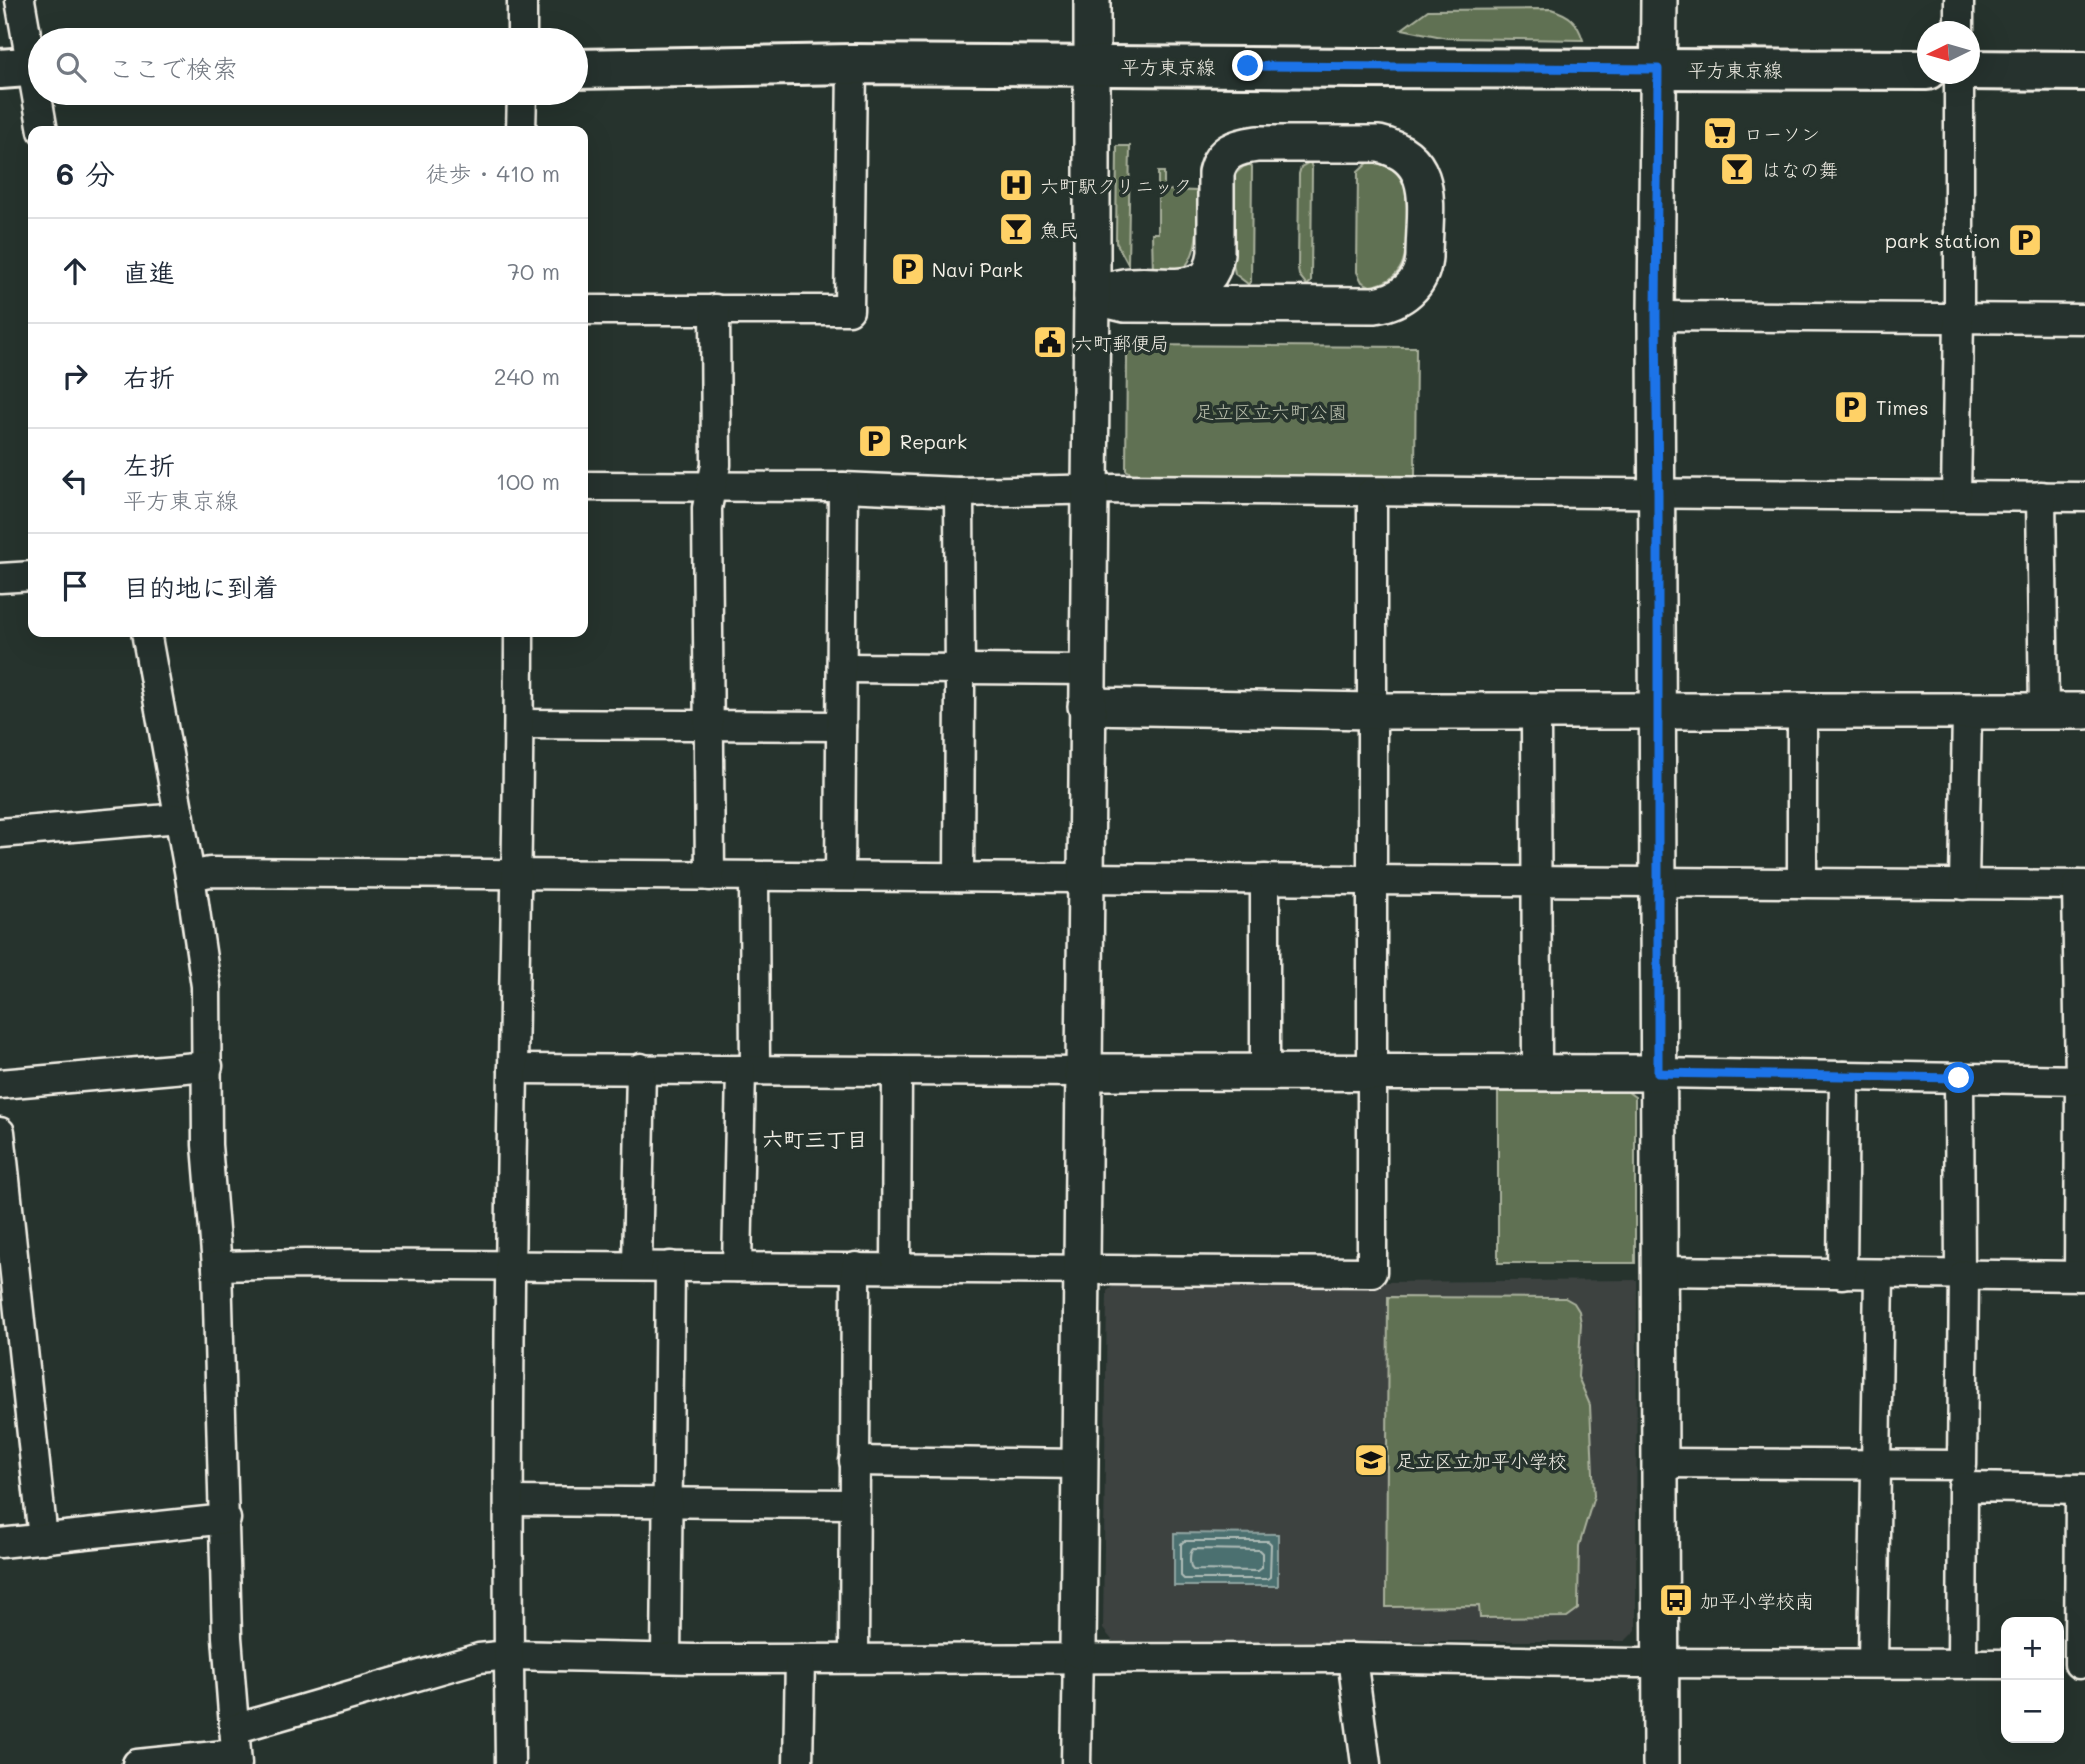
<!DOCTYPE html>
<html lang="ja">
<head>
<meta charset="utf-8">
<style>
	:root { --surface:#fff; --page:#f2f2f3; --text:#1f2937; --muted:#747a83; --line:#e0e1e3 }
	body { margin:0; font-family:Mali,"Klee One",sans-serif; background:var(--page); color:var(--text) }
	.controls { position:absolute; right:21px; bottom:21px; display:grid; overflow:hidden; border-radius:14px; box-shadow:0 7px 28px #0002 }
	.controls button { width:63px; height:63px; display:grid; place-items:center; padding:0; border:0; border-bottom:2px solid var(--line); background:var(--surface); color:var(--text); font:35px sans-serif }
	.compass { position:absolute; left:1917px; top:21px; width:63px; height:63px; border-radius:50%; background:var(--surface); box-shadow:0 7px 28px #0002; rotate:265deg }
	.stop { position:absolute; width:21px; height:21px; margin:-16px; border:5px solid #1a73e8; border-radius:50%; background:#fff }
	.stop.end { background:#1a73e8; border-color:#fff; box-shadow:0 2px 7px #0008 }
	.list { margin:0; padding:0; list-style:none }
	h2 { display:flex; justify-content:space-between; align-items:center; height:91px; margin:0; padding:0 28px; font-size:30px }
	h2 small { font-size:23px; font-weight:400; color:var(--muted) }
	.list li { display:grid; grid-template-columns:46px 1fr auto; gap:21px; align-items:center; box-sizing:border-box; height:105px; padding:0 28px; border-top:2px solid var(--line) }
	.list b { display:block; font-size:26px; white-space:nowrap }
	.list p { margin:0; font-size:23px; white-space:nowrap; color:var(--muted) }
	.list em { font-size:23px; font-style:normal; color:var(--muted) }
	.icon { flex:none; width:38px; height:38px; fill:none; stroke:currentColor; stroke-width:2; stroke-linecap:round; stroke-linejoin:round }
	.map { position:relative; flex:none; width:2085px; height:1764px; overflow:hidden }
	.search { position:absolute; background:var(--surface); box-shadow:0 7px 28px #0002; left:28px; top:28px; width:560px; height:77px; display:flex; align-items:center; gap:18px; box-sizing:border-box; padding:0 24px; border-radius:38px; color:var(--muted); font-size:26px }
	.panel { position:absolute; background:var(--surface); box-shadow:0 7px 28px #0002; left:28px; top:126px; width:560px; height:511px; border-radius:14px }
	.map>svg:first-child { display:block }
	.built { fill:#3c4240 }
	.green { fill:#617152; stroke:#aab19d; stroke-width:2 }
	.water { fill:#4b6f70; stroke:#8fa3a0; stroke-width:2 }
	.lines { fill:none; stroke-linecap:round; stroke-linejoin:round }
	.shore { stroke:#b0bdb8; stroke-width:2 }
	.minor-casing { stroke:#f4f1e8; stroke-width:33 }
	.tertiary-casing { stroke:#f4f1e8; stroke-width:40 }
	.secondary-casing { stroke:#f4f1e8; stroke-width:44 }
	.minor { stroke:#26332d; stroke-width:28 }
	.tertiary { stroke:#26332d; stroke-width:35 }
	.secondary { stroke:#26332d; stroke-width:38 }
	.route { stroke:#1a73e8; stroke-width:9 }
	.labels { text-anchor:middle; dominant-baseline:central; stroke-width:7; stroke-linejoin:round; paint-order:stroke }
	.street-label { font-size:19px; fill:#f4f1e8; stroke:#26332d }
	.poi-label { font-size:19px; fill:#f4f1e8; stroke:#26332d; text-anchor:start }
	.park-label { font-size:19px; fill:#b9beac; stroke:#26332d }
	.neighbourhood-label { font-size:21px; font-weight:bold; fill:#f4f1e8; stroke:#26332d }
</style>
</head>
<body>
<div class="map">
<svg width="2085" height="1764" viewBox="0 0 2085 1764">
	<rect width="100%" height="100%" fill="#26332d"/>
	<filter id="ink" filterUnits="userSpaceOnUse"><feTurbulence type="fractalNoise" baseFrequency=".0143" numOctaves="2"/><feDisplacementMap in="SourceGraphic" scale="14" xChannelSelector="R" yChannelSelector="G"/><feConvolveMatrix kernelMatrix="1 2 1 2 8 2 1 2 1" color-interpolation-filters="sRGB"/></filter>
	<g filter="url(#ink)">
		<polygon class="built" points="1637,1280 1636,1630 1625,1641 1113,1641 1103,1629 1107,1291 1116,1284"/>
		<g class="green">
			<path d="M 1551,9 C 1570,15 1577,21 1583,40 L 1447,38 L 1402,29 L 1428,10 Z"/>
			<polygon points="1117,146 1130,146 1128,264 1116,242"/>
			<polygon points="1310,162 1312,168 1311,282 1307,285 1299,275 1298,268 1299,174 1301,167"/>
			<path d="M 1369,162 C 1407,165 1407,191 1407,222 C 1406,253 1408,280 1370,286 L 1362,282 L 1357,272 L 1358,172 Z"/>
			<polygon points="1250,164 1252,167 1251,282 1248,284 1235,274 1233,263 1235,174 1243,167"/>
			<path d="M 1158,172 L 1164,172 L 1164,190 L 1198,191 C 1197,214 1203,270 1170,274 C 1165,275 1158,274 1153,274 L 1152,233 L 1158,233 Z"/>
			<polygon points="1138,345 1416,347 1415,477 1138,477 1126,470 1127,354"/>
			<polygon points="1498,1092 1628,1092 1635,1097 1635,1263 1498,1263"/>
			<polygon points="1388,1297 1565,1298 1574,1303 1579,1311 1581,1323 1578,1377 1590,1405 1594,1496 1579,1546 1578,1609 1567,1617 1480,1618 1479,1606 1386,1607"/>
		</g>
		<polygon class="water" points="1174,1533 1278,1534 1278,1586 1174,1586"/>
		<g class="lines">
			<g class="shore">
				<polygon points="1184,1541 1268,1541 1271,1544 1270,1577 1267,1579 1184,1579 1181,1576 1181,1544"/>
				<path d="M 1193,1549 L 1259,1550 L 1262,1553 L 1262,1568 L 1258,1571 L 1193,1570 C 1189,1566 1189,1553 1193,1549 Z"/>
			</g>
			<g class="minor-casing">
				<g id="minor">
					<polyline points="20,0 43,131"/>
					<polyline points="1959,0 1959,32"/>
					<polyline points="522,40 522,0"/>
					<polyline points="521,131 522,93"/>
					<polyline points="583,310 849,310 852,64"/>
					<polyline points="1656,316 2085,319"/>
					<polyline points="583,486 843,487 959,492 1115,489 2085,497"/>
					<polyline points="959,492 960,688 959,877"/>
					<polyline points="1956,495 1959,318 1959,74"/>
					<polyline points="2041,496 2044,711"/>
					<polyline points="0,578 33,576"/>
					<polyline points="146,632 190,876 206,986 207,1145 217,1266 227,1637 237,1764"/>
					<polyline points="842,668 1087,670"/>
					<polyline points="1536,710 1537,1072"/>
					<polyline points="1802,710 1802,883"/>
					<polyline points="519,724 841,726"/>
					<polyline points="0,833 180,818"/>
					<polyline points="190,876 210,872 2085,885"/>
					<polyline points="710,876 707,508 716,465 715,309"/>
					<polyline points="754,876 755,1070"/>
					<polyline points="840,876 843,487"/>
					<polyline points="1265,879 1265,1072"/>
					<polyline points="1964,885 1967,711"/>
					<polyline points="2077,885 2080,1080 2079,1276"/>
					<polyline points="513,1069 1082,1072"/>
					<polyline points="1658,1073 2085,1080"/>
					<polyline points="1959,1078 1960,1275"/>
					<polyline points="0,1084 208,1066"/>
					<polyline points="0,1132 43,1539"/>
					<polyline points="217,1266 304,1264 1372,1272 1372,492"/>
					<polyline points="637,1266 641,1068"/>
					<polyline points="737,1267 741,1070"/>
					<polyline points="896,1267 897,1071"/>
					<polyline points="1658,1271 2085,1276"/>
					<polyline points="1842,1274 1844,1076"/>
					<polyline points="854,1461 1081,1464"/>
					<polyline points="1659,1463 1962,1465 1964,1275"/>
					<polyline points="510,1501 853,1504"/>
					<polyline points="0,1543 226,1519"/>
					<polyline points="666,1658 670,1266"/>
					<polyline points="854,1658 856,1267"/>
					<polyline points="1352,1658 1366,1764"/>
					<polyline points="1873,1663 1879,1274"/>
					<polyline points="1962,1663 1963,1487 2085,1489"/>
					<polyline points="2079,1664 2080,1489"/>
					<polyline points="234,1729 479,1658 509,1655 693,1659 1352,1658 1636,1663 2006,1664"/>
					<polyline points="137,1764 235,1754"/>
					<path d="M 510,1764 C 507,1533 509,1301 513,1070 C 515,924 519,778 519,632"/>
					<polyline points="798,1764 800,1659"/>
					<polyline points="1076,1764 1078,1650"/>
				</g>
			</g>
			<g class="tertiary-casing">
				<g id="tertiary">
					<polyline points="1659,0 1656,316 1661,1764"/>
					<path d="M 1257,144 L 1379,144 C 1439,158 1424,209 1424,257 C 1422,285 1401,301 1375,305 L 1125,304 L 1092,296 C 1102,293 1113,289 1124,287 C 1148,282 1179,292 1201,281 C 1212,276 1214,264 1216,253 L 1216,173 C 1221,151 1236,147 1257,144 Z"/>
					<polyline points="1086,706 1372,711 2085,711"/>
					<polyline points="1082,1072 1658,1073"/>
					<polyline points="1078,1650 1092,296 1092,0"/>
				</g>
			</g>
			<g class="secondary-casing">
				<g id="secondary">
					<polyline points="0,69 40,66"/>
					<polyline points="576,69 852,64 1361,68 1927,70"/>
					<polyline points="1969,70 2085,71"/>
				</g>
			</g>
			<use href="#minor" class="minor"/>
			<use href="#tertiary" class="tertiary"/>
			<use href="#secondary" class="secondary"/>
		</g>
	</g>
	<g class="lines" filter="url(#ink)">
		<polyline class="route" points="1248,66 1658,69 1656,316 1658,495 1658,1073 1959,1078"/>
	</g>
	<defs>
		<g id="supermarket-square" transform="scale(1.75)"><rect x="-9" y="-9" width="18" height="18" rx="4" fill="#ffd166" stroke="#26332d"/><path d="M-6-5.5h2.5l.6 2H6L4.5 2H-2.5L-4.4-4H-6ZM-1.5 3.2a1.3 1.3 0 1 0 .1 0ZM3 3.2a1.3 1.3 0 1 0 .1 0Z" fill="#111"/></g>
		<g id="bar-square" transform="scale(1.75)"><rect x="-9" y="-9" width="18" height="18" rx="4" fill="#ffd166" stroke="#26332d"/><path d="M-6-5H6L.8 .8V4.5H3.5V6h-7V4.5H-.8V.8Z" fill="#111"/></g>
		<g id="hospital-square" transform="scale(1.75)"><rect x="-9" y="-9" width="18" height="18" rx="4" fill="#ffd166" stroke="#26332d"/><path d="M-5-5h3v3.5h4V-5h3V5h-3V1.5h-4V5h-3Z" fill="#111"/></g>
		<g id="parking-square" transform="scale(1.75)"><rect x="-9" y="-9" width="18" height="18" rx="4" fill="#ffd166" stroke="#26332d"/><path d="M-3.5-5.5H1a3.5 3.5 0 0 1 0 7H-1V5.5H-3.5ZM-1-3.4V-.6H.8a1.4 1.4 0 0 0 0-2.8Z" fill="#111"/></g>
		<g id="civic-square" transform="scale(1.75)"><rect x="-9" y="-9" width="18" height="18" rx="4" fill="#ffd166" stroke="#26332d"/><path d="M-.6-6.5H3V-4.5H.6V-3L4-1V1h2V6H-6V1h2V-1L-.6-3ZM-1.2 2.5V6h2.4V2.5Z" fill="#111"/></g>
		<g id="school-square" transform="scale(1.75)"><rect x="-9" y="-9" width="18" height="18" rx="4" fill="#ffd166" stroke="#26332d"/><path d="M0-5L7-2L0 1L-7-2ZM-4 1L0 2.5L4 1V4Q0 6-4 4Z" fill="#111"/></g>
		<g id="bus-square" transform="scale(1.75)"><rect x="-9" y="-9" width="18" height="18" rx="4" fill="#ffd166" stroke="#26332d"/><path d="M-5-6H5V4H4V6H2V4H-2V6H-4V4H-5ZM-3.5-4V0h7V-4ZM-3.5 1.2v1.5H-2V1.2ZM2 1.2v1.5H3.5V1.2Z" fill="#111"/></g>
	</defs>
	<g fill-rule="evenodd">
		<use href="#supermarket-square" x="1720" y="133"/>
		<use href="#bar-square" x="1737" y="169"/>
		<use href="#hospital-square" x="1016" y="185"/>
		<use href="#bar-square" x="1016" y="229"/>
		<use href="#parking-square" x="2025" y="240"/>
		<use href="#parking-square" x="908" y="269"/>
		<use href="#civic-square" x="1050" y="342"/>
		<use href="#parking-square" x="1851" y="407"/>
		<use href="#parking-square" x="875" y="441"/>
		<use href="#school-square" x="1371" y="1460"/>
		<use href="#bus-square" x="1676" y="1600"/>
	</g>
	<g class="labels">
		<g class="street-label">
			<text x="1168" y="66">平方東京線</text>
			<text x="1735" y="69">平方東京線</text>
		</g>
		<g class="poi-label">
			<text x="1744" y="133">ローソン</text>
			<text x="1762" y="169">はなの舞</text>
			<text x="1040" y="185">六町駅クリニック</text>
			<text x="1040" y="229">魚民</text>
			<text x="2000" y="240" text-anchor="end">park station</text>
			<text x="932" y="269">Navi Park</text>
			<text x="1074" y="342">六町郵便局</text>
			<text x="1876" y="407">Times</text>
			<text x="900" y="441">Repark</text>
			<text x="1396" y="1460">足立区立加平小学校</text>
			<text x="1700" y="1600">加平小学校南</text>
		</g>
		<g class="park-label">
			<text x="1271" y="411">足立区立六町公園</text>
		</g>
		<g class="neighbourhood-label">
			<text x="815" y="1138">六町三丁目</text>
		</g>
	</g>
</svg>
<div class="controls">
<button>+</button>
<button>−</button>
</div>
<svg class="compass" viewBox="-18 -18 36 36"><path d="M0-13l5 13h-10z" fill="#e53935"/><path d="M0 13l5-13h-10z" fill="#747a83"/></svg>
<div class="stop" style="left:1959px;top:1078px"></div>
<div class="stop end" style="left:1248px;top:66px"></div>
<div class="search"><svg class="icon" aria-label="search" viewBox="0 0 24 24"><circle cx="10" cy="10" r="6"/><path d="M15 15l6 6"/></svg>ここで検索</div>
<section class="panel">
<h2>6 分<small>徒歩 · 410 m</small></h2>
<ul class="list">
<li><svg class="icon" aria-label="ahead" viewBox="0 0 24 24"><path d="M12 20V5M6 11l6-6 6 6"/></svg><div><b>直進</b></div><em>70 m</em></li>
<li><svg class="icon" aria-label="right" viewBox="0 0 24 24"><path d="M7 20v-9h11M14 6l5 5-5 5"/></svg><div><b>右折</b></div><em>240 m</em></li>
<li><svg class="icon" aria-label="left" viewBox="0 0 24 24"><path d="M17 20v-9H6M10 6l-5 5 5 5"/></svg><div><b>左折</b><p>平方東京線</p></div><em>100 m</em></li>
<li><svg class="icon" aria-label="arrive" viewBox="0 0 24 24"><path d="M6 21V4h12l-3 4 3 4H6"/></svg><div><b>目的地に到着</b></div></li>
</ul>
</section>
</div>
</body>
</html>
